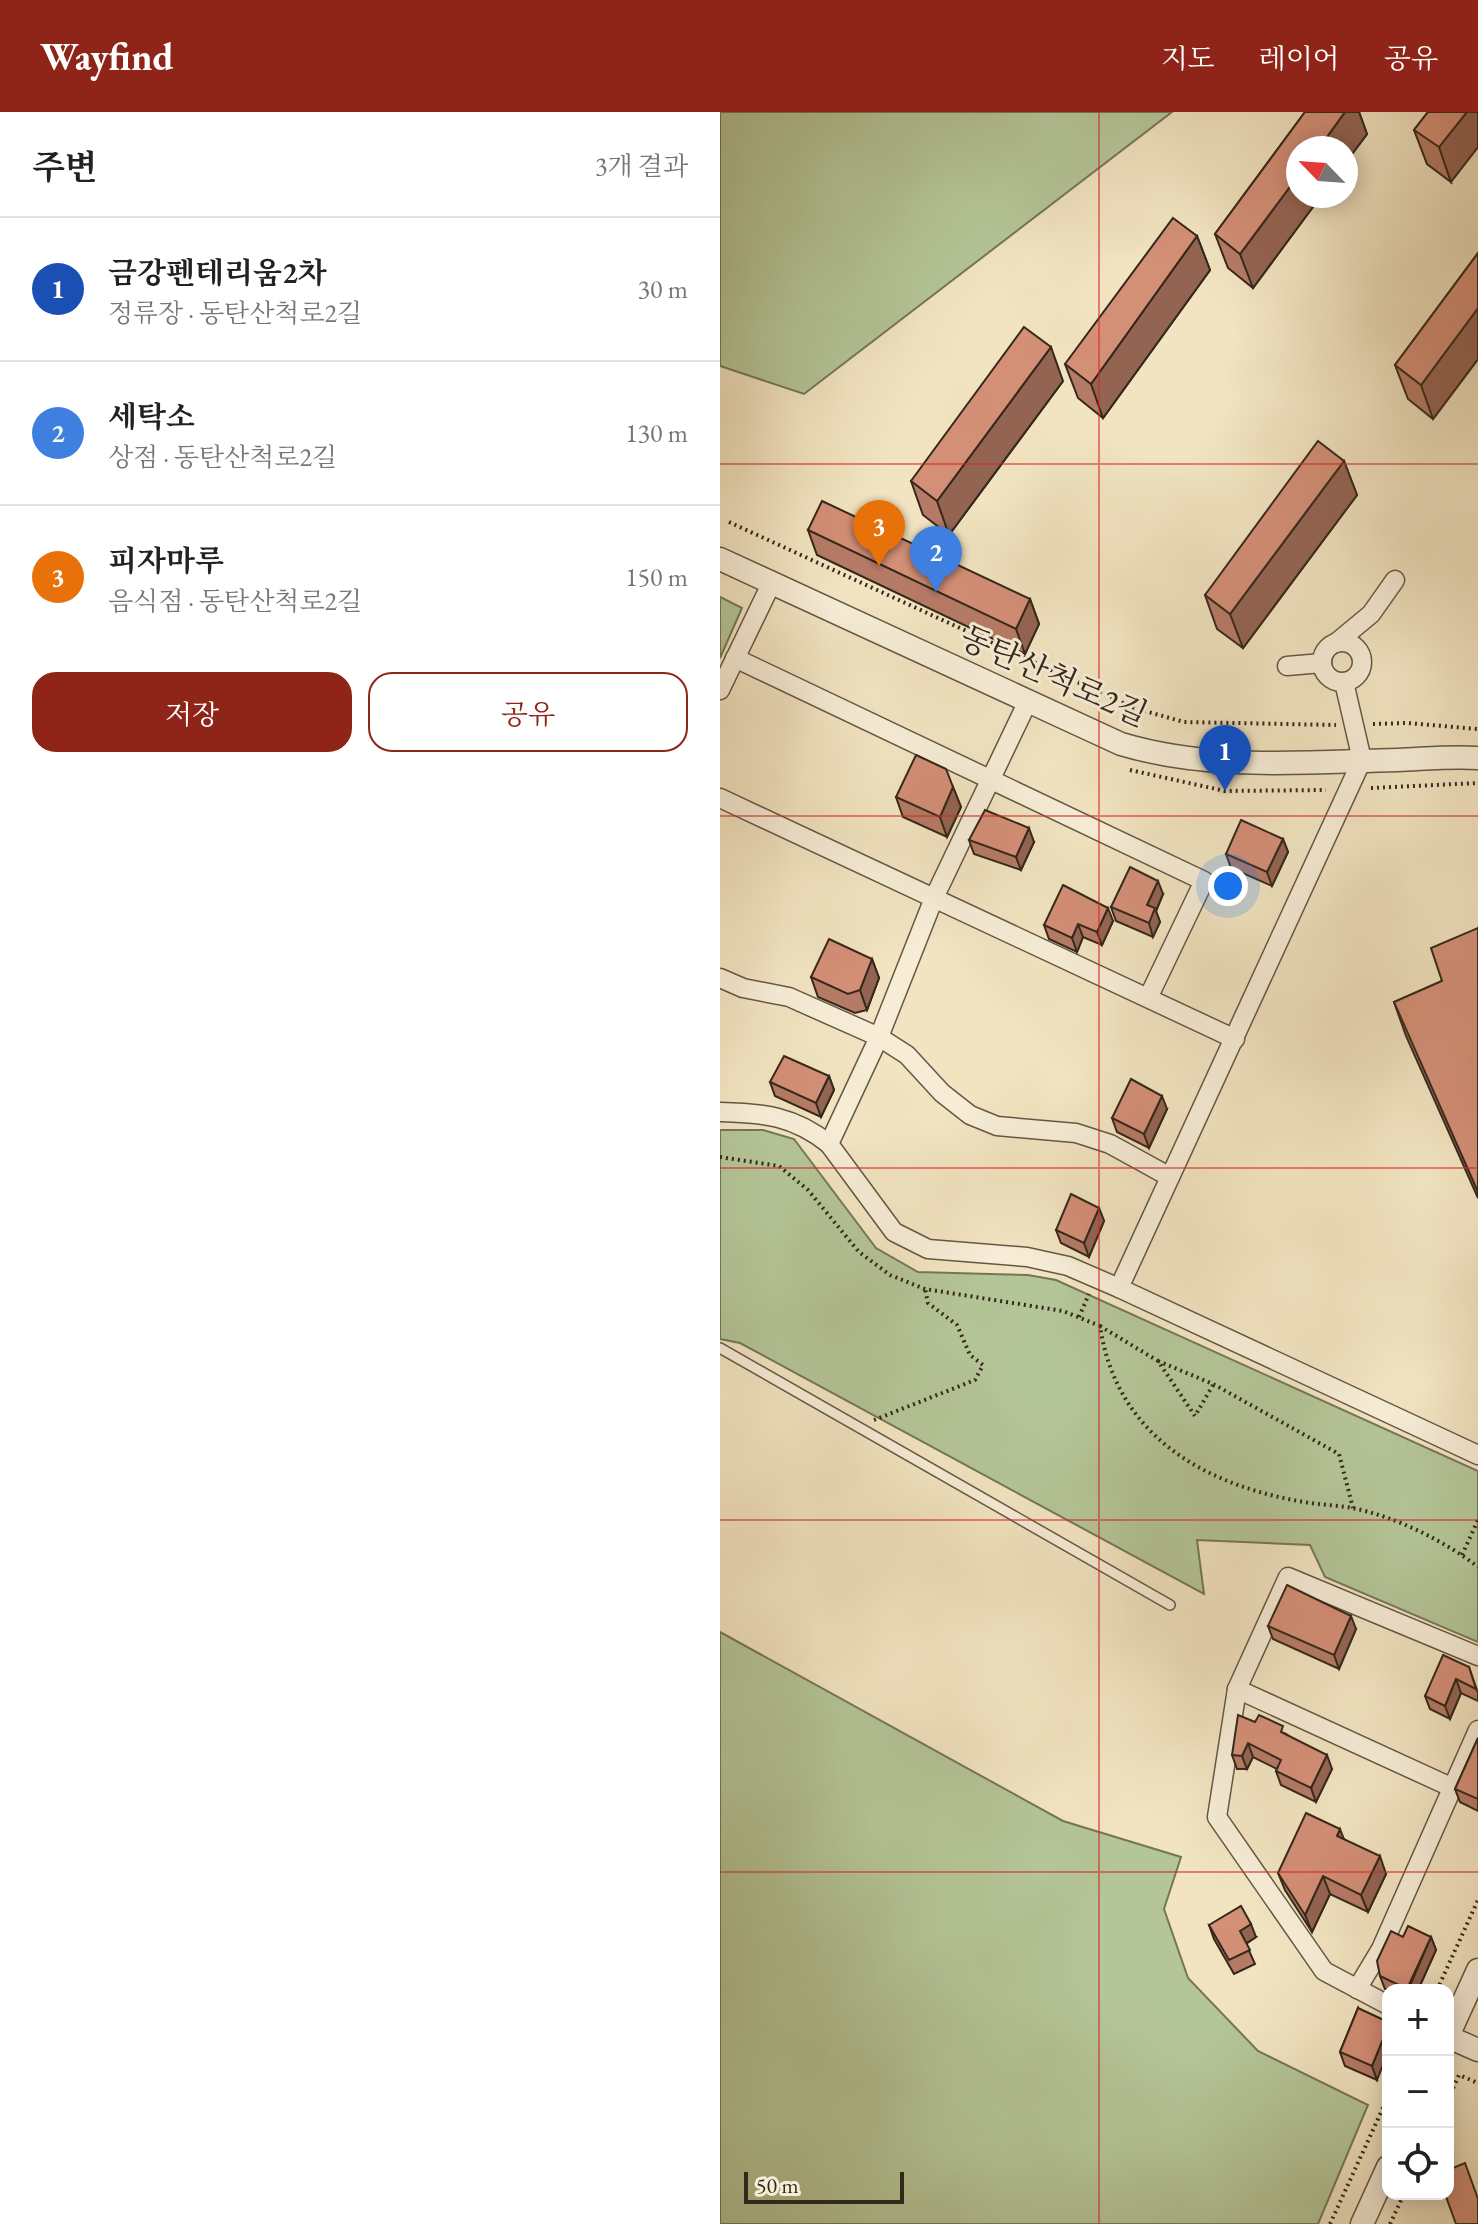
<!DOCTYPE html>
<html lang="ko">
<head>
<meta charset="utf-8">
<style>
	:root { --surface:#fff; --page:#f6f6f6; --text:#222; --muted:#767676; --line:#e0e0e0; --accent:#8f2418 }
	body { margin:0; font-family:"EB Garamond","Noto Serif KR",serif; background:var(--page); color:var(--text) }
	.controls { position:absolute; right:24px; bottom:24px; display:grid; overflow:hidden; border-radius:16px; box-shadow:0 4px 20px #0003 }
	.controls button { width:72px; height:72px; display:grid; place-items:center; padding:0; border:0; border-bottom:2px solid var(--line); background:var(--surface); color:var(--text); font:40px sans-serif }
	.compass { position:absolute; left:566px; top:24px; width:72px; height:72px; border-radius:50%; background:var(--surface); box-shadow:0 4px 20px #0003; rotate:295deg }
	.scale { position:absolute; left:24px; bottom:20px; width:160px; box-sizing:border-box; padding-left:8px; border:4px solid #34281b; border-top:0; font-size:22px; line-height:28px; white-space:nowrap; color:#34281b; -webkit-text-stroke:6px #f7edd7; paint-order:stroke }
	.you { position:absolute; left:508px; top:774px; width:28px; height:28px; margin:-20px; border:6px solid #fff; border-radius:50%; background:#1a73e8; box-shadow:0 0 0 12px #1a73e833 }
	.badge { display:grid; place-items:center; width:52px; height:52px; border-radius:50%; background:var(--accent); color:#fff; font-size:26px; font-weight:700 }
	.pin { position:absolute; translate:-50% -66px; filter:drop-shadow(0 2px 4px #0008) }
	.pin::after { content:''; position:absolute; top:42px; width:28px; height:24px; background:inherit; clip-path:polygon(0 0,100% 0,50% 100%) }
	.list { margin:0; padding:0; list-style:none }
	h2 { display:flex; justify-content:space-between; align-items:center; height:104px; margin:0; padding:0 32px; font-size:34px }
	h2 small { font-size:26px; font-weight:400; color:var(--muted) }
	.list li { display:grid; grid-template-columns:52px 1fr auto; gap:24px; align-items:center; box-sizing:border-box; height:144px; padding:0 32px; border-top:2px solid var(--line) }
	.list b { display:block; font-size:30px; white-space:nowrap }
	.list p { margin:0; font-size:26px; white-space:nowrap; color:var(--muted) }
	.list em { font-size:26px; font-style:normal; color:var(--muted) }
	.actions { display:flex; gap:16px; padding:24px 32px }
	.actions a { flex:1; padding:18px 0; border:2px solid var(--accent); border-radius:24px; text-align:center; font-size:28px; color:var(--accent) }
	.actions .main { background:var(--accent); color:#fff }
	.icon { flex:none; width:44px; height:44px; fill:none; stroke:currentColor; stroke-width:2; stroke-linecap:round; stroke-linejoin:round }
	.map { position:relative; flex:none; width:758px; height:2112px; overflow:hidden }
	header { display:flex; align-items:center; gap:48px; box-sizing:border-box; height:112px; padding:0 40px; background:var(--accent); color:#fff }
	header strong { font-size:38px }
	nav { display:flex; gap:44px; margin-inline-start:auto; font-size:28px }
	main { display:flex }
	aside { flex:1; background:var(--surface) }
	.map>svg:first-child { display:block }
	.green { fill:#b4c597; stroke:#747659; stroke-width:2 }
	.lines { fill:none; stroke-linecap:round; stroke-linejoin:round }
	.service-casing { stroke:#645744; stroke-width:12 }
	.minor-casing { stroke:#645744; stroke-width:21 }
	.tertiary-casing { stroke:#645744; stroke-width:25 }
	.path { stroke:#34281b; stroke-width:4; stroke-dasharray:2 4; stroke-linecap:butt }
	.service { stroke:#f7edd7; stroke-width:9 }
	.minor { stroke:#f7edd7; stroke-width:18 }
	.tertiary { stroke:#f7edd7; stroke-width:22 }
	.wall { fill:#b67b66; stroke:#34281b; stroke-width:2 }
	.shaded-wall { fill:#946453; stroke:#34281b; stroke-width:2 }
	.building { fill:#d48f77; stroke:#34281b; stroke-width:2 }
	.grid { fill:none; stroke:#d62828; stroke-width:2; stroke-opacity:0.55 }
	.labels { text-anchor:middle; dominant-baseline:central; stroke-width:6; stroke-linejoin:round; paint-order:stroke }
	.street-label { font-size:32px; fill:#34281b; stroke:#f7edd7 }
</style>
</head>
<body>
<header>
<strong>Wayfind</strong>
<nav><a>지도</a><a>레이어</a><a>공유</a></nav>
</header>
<main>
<aside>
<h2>주변<small>3개 결과</small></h2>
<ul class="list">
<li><span class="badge" style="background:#1a4fb4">1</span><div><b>금강펜테리움2차</b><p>정류장 · 동탄산척로2길</p></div><em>30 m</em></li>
<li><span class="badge" style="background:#3f7fe0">2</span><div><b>세탁소</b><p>상점 · 동탄산척로2길</p></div><em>130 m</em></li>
<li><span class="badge" style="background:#e8710a">3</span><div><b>피자마루</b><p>음식점 · 동탄산척로2길</p></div><em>150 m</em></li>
</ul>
<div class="actions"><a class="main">저장</a><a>공유</a></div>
</aside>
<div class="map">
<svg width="758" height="2112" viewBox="0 0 758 2112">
	<rect width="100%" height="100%" fill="#f2e4c1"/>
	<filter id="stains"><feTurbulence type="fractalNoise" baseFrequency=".0025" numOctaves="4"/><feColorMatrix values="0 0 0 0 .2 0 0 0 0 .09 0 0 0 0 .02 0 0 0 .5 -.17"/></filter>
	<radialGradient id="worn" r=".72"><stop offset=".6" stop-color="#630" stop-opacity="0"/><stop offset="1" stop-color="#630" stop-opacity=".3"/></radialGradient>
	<g class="green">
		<polygon points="0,0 452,0 84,282 0,254"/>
		<polygon points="0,485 22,496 0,546"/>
		<polygon points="0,1018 43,1018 74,1027 156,1136 198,1160 308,1163 336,1168 758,1359 758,1530 605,1465 590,1433 477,1428 484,1482 20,1231 0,1227"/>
		<polygon points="0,1520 343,1709 461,1745 444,1797 468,1866 538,1939 648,1993 598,2112 0,2112"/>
	</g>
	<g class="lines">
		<g class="service-casing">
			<polyline id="service" points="0,1236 450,1493"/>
		</g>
		<g class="minor-casing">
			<g id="minor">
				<circle cx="622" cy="550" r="20"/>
				<polyline points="616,531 651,502 675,468"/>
				<polyline points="15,546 484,769 429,884"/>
				<polyline points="567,554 602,551"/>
				<polyline points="624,570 642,648 399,1176 758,1343"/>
				<polyline points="0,578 52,470"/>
				<polyline points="308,589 214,786 159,925 187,943 222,981 250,1003 277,1014 356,1021 390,1032 450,1065"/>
				<polyline points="0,686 515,927"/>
				<polyline points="0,866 23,876 69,885 159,925 109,1032 174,1120 208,1137 307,1145 348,1154 399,1176"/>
				<path d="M 0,1000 C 44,1001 74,1004 109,1032"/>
				<polyline points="517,1577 733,1676"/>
				<polyline points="637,1877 661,1837 758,1618"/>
				<polyline points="668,1893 604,1859 497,1705 517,1577 568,1465 758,1544"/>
			</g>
		</g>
		<g class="tertiary-casing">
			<g id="tertiary">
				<path d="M 0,447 L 401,632 C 492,659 584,650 678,648 C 704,647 732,644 758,646"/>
				<polyline points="728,1924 758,1858"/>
				<polyline points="728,1925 758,1938"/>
				<polyline points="642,2112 668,2055"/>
			</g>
		</g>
		<g class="path">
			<polyline points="9,410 414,596 464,610 616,613"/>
			<polyline points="653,612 687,611 758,617"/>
			<polyline points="410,658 505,679 606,678"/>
			<polyline points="651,676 758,671"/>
			<path d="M 0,1045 L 59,1054 L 88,1078 L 139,1140 L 170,1163 L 205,1177 L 343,1199 L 380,1214 C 396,1323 483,1373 584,1390 C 600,1393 616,1393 632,1396 C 674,1404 725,1429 758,1455"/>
			<polyline points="359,1205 369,1182"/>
			<polyline points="380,1214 438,1249 475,1304 493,1273"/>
			<polyline points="438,1249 493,1272 619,1342 633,1396"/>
			<polyline points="154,1308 255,1268 263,1253 250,1243 237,1213 208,1191 205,1177"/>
			<polyline points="742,1443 758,1408"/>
			<polyline points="717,1878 758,1788"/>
			<polyline points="728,1987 739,1963 758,1971"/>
			<polyline points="610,2112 668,1985"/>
			<polyline points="670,2112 684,2082"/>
		</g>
		<use href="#service" class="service"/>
		<use href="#minor" class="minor"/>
		<use href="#tertiary" class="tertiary"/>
	</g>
	<g class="wall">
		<polygon points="585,0 639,0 647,22 626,50 626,36 578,84 601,84 533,176 508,156 495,122"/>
		<polygon points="708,0 731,70 707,52 694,18"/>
		<polygon points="477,124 490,158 383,306 358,286 345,252"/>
		<polygon points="758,141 758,247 713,307 688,287 675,253"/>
		<polygon points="343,269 229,423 203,403 191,369"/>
		<polygon points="624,349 637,383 523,536 497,517 485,483"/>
		<polygon points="88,418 310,487 319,512 305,542 97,443"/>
		<polygon points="233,675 241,695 227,725 183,705 176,685"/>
		<polygon points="563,727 568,740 552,774 511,756 506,742"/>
		<polygon points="249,728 314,730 301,758 254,742"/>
		<polygon points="443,782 436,799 440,810 433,825 396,809 391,795"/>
		<polygon points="393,809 382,833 363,825 357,840 329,827 324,813"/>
		<polygon points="758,816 758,1086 686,924 674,890 722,869"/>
		<polygon points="152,847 159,866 147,898 135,901 98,885 91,865"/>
		<polygon points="109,964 114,978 101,1005 55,984 50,970"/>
		<polygon points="447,997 429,1036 397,1020 392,1006"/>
		<polygon points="379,1096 384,1109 369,1145 341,1131 336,1118"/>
		<polygon points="548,1514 636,1517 619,1557 553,1527"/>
		<polygon points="749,1555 758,1581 758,1589 741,1581 730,1607 710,1597 705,1584"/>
		<polygon points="535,1610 566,1622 612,1657 596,1690 561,1673 556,1659 557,1657 533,1645 527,1657 517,1657 512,1643"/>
		<polygon points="758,1626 758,1699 740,1690 735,1677"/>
		<polygon points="624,1727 666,1762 648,1800 610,1782 592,1820 565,1778 558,1761"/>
		<polygon points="489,1813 536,1825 526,1832 535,1852 514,1862 494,1827"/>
		<polygon points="683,1825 711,1825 716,1838 698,1878 668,1878 665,1877 660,1864"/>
		<polygon points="638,1896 657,1968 625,1954 620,1940"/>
	</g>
	<g class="shaded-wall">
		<polygon points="625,0 639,0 647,22 626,50 626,36 599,36"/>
		<polygon points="747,0 758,0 758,35 731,70 719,35"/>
		<polygon points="578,64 578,84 601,84 533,176 520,142"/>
		<polygon points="477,124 490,158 383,306 371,272"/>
		<polygon points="758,196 758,247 713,307 701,273"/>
		<polygon points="331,235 343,269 229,423 217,389"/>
		<polygon points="624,349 637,383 523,536 510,502"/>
		<polygon points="310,487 319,512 305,542 296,517"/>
		<polygon points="233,675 241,695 227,725 220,705"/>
		<polygon points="309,716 314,730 301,758 296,745"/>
		<polygon points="563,727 568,740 552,774 547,760"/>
		<polygon points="438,769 443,782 436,799 440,810 433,825 429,811 427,793"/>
		<polygon points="388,796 393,809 382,833 377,820"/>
		<polygon points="358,812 363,825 357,840 352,826"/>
		<polygon points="152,847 159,866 147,898 140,878"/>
		<polygon points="109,964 114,978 101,1005 96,991"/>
		<polygon points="442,984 447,997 429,1036 424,1022"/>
		<polygon points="379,1096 384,1109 369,1145 364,1131"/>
		<polygon points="631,1504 636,1517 619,1557 614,1543"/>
		<polygon points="736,1567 741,1581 730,1607 725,1594"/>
		<polygon points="528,1631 533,1645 527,1657 522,1644"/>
		<polygon points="607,1643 612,1657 596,1690 591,1676"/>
		<polygon points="620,1717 627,1735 617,1724"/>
		<polygon points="660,1744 666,1762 648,1800 641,1783"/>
		<polygon points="603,1764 610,1782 592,1820 585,1803"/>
		<polygon points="531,1812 536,1825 525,1832 520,1819"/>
		<polygon points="711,1825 716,1838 698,1878 688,1878"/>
		<polygon points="668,1915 668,1940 657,1968 652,1954"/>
	</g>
	<g class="building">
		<polygon points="585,0 625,0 599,36 578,36 578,64 520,142 495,122"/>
		<polygon points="708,0 747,0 719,35 694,18"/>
		<polygon points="453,106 477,124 371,272 345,252"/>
		<polygon points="758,141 758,196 701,273 675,253"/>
		<polygon points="304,215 331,235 217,389 191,369"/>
		<polygon points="598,329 624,349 510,502 485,483"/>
		<polygon points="102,389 310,487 296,517 88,418"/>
		<polygon points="196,643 226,657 233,675 220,705 176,685"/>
		<polygon points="265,698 309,716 296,745 249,728"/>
		<polygon points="521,708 563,727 547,760 506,742"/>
		<polygon points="410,755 438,769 427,793 435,796 429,811 391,795"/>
		<polygon points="343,773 388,796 377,820 358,812 352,826 324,813"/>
		<polygon points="758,816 758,1080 674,890 722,869 711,836"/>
		<polygon points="109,827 152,847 140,878 128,882 91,865"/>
		<polygon points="64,944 109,964 96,991 50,970"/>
		<polygon points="411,967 442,984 424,1022 392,1006"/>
		<polygon points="351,1082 379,1096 364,1131 336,1118"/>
		<polygon points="567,1473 631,1504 614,1543 548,1514"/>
		<polygon points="723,1543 749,1555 756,1577 736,1567 725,1594 705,1584"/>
		<polygon points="518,1603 535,1610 539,1603 563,1614 561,1620 607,1643 591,1676 556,1659 561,1648 528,1631 522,1644 512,1643"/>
		<polygon points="758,1626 758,1687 735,1677"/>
		<polygon points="586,1701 620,1717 617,1724 660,1744 641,1783 603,1764 585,1803 558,1761"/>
		<polygon points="521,1794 531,1812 520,1819 530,1838 509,1848 489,1813"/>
		<polygon points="688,1814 711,1825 687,1877 660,1864 657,1849 671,1819 683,1825"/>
		<polygon points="638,1896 668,1910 668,1915 652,1954 620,1940"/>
		<polygon points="745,2051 758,2087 758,2112 736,2112 725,2082 728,2082 728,2058"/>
	</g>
	<path class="grid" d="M 379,0 L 379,2112M 0,352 L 758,352M 0,704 L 758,704M 0,1056 L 758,1056M 0,1408 L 758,1408M 0,1760 L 758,1760"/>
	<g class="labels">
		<g class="street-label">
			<text transform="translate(334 564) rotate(24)">동탄산척로2길</text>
		</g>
	</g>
	<rect width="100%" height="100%" filter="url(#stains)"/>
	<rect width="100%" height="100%" fill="url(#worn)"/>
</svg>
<div class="controls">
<button>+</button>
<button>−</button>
<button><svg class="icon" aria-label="locate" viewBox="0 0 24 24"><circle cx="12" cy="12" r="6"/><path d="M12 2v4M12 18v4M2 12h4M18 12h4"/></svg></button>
</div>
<svg class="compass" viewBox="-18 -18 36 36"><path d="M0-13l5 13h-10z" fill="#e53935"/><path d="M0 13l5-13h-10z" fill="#767676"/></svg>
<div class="scale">50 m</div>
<div class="you"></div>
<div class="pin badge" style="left:505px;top:679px;background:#1a4fb4">1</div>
<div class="pin badge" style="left:216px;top:480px;background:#3f7fe0">2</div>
<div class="pin badge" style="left:159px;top:454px;background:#e8710a">3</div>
</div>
</main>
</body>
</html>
